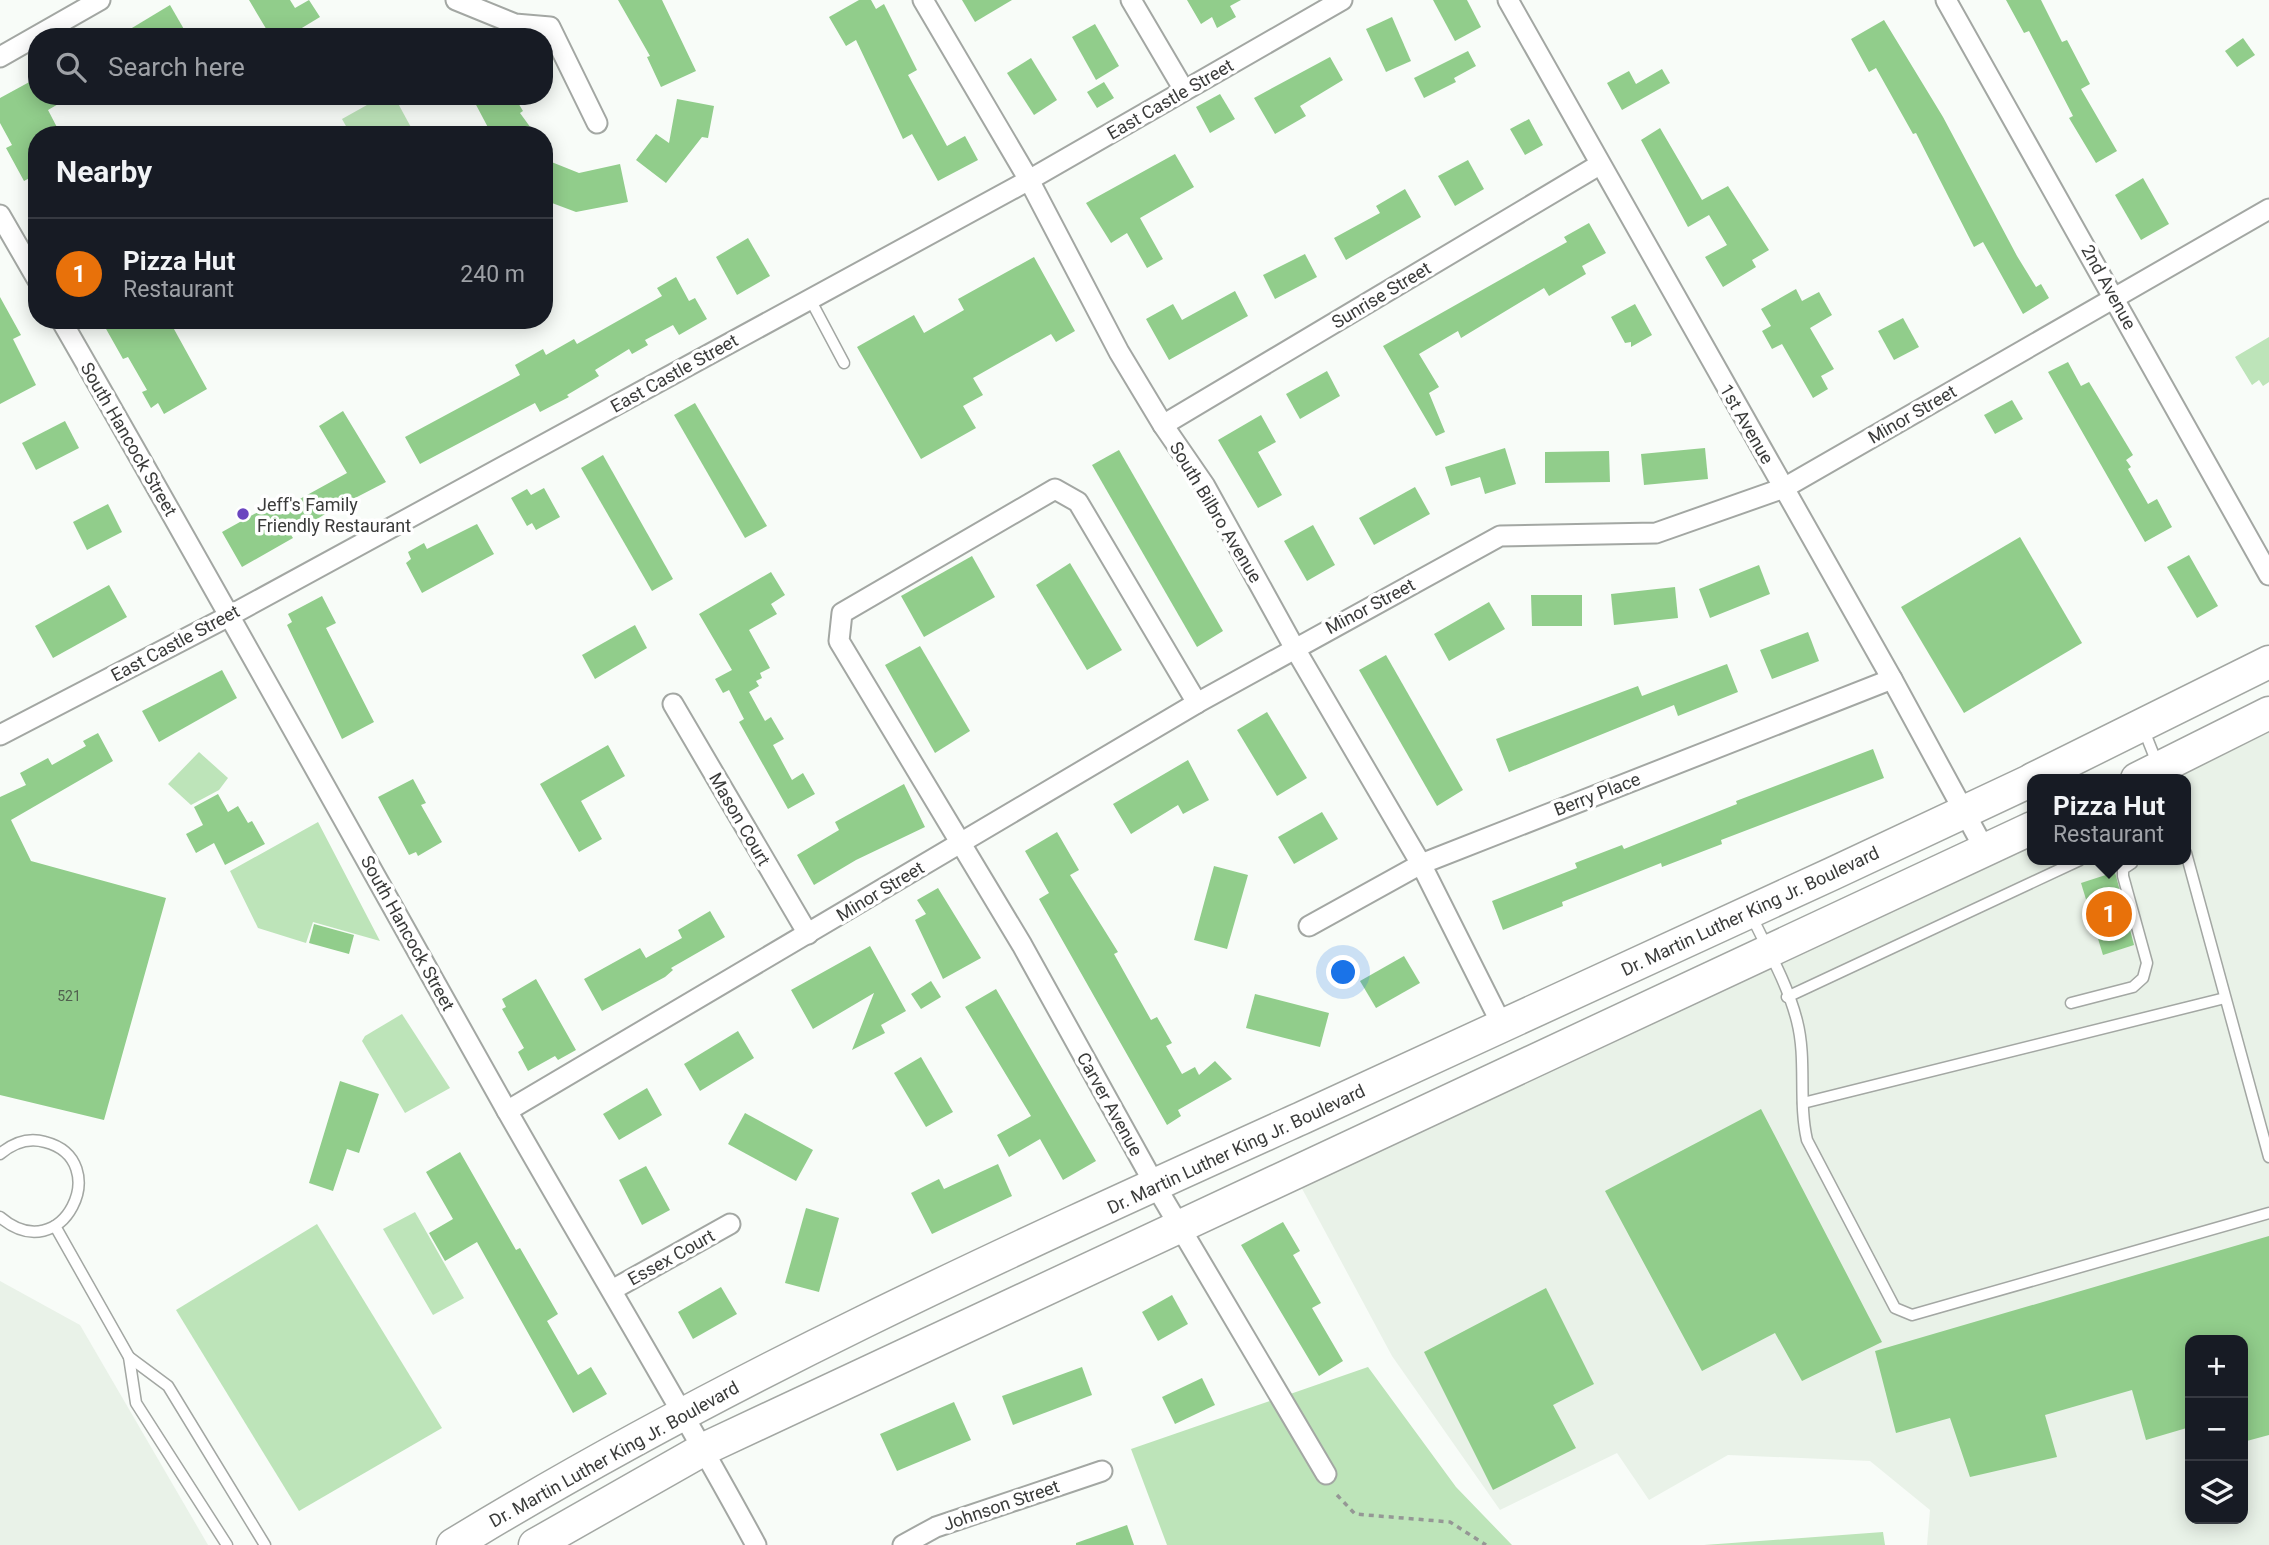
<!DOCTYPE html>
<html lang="en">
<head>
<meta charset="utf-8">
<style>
	:root { --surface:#171b24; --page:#242831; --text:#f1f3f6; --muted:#9ea1a6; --line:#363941; --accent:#0b8043 }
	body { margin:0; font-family:Roboto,sans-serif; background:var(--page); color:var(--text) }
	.controls { position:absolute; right:21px; bottom:21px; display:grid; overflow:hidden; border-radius:14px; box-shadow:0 4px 18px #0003 }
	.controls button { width:63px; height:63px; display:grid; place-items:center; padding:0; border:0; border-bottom:2px solid var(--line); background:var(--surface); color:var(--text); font:35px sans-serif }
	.you { position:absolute; left:1344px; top:973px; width:24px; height:24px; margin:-18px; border:5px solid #fff; border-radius:50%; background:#1a73e8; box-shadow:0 0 0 10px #1a73e833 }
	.badge { display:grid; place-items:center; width:46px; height:46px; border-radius:50%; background:var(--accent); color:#fff; font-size:23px; font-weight:700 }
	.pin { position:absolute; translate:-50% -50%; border:4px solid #fff; box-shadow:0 2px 7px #0006 }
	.popup { position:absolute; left:2027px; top:774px; width:164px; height:91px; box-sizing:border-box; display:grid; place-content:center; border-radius:14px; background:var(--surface); filter:drop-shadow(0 2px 5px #0005); font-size:23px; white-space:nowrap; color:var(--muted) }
	.popup b { font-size:26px; color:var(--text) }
	.popup::after { content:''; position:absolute; left:50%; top:100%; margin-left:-14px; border:14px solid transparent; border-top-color:var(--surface) }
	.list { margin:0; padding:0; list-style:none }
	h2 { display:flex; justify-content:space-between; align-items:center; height:91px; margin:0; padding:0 28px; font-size:30px }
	h2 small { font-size:23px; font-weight:400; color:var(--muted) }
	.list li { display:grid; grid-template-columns:46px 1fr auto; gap:21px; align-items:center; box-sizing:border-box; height:112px; padding:0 28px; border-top:2px solid var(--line) }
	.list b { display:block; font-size:26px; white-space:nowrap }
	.list p { margin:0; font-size:23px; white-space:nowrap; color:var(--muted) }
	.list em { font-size:23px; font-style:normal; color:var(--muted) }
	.icon { flex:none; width:38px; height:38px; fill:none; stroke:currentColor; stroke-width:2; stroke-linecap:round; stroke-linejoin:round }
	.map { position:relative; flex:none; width:2269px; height:1545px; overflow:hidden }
	.search { position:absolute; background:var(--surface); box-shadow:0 4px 18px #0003; left:28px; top:28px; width:525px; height:77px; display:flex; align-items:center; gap:18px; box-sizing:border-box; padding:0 24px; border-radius:28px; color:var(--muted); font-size:26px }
	.panel { position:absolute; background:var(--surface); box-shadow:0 4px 18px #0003; left:28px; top:126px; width:525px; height:203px; border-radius:28px }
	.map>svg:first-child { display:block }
	.built { fill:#e9f2e8; fill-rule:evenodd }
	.green { fill:#bde4b9 }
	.building { fill:#91cd8b }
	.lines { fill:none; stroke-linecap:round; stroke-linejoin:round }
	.lane-casing { stroke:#a3a7a3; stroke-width:13 }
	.street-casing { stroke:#a3a7a3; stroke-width:23 }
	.primary-casing { stroke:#a3a7a3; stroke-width:35 }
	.path { stroke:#959795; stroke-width:3.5; stroke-dasharray:5 5; stroke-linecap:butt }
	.lane { stroke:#fff; stroke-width:10 }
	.street { stroke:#fff; stroke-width:19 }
	.primary { stroke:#fff; stroke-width:32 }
	.poi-dot { fill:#6a46bf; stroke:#fff; stroke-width:2.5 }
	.labels { text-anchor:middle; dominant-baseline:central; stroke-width:7; stroke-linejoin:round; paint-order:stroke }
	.number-label { font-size:14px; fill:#50604e }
	.street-label { font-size:18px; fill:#3a3b3a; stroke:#fff }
	.poi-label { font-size:18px; fill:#3a3b3a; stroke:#fff; text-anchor:start }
</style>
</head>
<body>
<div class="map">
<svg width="2269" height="1545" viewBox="0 0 2269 1545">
	<rect width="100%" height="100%" fill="#f8fcf8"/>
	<g class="built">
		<path d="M 2269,727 L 2269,1545 L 1927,1545 L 1930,1510 L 1870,1461 L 1728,1455 L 1649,1500 L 1617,1453 L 1500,1510 L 1392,1356 L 1299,1183 L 2032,842 L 2032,860 L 2186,860 L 2186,779 L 2162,779 ZM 2190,1340 L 2243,1340 L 2243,1519 L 2190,1519 Z"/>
		<polygon points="0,1281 80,1325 208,1545 0,1545"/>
	</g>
	<g class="green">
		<polygon points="383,96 394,96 413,131 407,135 351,135 342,119"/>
		<polygon points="2269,337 2269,382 2263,386 2259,380 2252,385 2235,357"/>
		<polygon points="199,752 228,778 219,790 191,805 168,784"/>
		<polygon points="318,822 380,941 313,922 306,943 258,928 230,871"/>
		<polygon points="402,1014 450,1088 405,1113 362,1041 365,1036"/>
		<polygon points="415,1212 464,1298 433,1315 383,1229"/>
		<polygon points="317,1224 442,1428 299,1511 176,1310"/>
		<polygon points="1368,1367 1456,1487 1512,1545 1167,1545 1131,1449"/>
		<polygon points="1883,1532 1885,1545 1704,1545"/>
	</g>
	<g class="building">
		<polygon points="249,0 290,0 295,8 309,0 320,17 287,37 271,37"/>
		<polygon points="618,0 662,0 696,71 661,87 647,57 650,56"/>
		<polygon points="859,0 871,0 876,9 884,4 917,70 908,75 947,146 965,136 978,160 938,181 912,134 903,139 856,40 846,46 829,17"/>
		<polygon points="962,0 1012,0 975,22"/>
		<polygon points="1187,0 1241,0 1230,6 1236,17 1217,28 1212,17 1201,24"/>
		<polygon points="1433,0 1467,0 1481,27 1455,41"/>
		<polygon points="2006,0 2041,0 2062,42 2067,40 2090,84 2081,89 2117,151 2096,163 2069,118 2073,116 2029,31 2024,33"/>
		<polygon points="170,5 185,31 175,37 117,37"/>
		<polygon points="1392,17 1411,61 1386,72 1366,29"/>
		<polygon points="1884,20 1943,117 2017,256 2036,287 2041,284 2049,298 2023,314 1983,242 1974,247 1916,133 1913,134 1876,68 1869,72 1851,39"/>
		<polygon points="1095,24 1119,66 1096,80 1072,37"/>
		<polygon points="2243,38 2255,55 2237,67 2225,51"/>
		<polygon points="1468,51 1476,66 1454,78 1456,82 1424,98 1414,78"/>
		<polygon points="1330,57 1343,80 1300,106 1306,116 1275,134 1254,98"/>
		<polygon points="1031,58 1057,100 1034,115 1007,73"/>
		<polygon points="1662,69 1670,83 1622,110 1607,83 1629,71 1636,84"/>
		<polygon points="33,80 37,96 72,96 48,110 61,135 37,135 37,174 24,181 6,148 12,145 0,123 0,98"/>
		<polygon points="1104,82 1114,98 1097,108 1087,92"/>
		<polygon points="1220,94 1235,119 1210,133 1196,107"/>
		<polygon points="483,96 514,96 523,111 520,113 536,135 492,135 474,101"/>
		<polygon points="677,99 714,106 708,138 702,137 666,183 636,160 656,134 669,143"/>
		<polygon points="1529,119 1543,145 1525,155 1510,129"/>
		<polygon points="1660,128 1702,200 1728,186 1769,250 1752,260 1756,267 1723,287 1705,257 1727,245 1709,215 1688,227 1641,140"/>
		<polygon points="1175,154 1194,187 1140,218 1163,259 1147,268 1127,233 1111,243 1086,203"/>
		<polygon points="544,159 579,173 620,164 628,202 576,212 544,200"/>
		<polygon points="1468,160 1484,189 1455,206 1438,176"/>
		<polygon points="2143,178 2169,224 2141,240 2115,195"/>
		<polygon points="1405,189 1421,217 1346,260 1334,238 1380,213 1376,206"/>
		<polygon points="1589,223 1606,253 1582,266 1586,274 1549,296 1544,288 1461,338 1458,331 1419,354 1439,387 1429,393 1445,432 1436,436 1383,346 1567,242 1564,237"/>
		<polygon points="748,238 770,276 737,295 716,257"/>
		<polygon points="1305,254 1317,277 1275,299 1263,275"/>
		<polygon points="1034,257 1075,331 1056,342 1051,334 973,378 983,395 963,406 976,428 921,459 857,347 914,315 924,333 964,310 958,299"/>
		<polygon points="676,277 689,301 695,298 707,319 679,335 673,325 645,340 648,345 632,354 629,349 595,370 599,376 567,395 569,397 540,412 535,403 420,464 405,437 520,375 515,365 543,349 546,355 574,339 577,344 662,296 657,288"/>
		<polygon points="1796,289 1802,301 1819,292 1832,315 1810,328 1834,369 1821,376 1828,389 1813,398 1782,344 1772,349 1762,331 1771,326 1761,309"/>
		<polygon points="1235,291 1248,316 1169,360 1146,319 1173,304 1182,320"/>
		<polygon points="0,297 21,335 13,339 36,385 0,404"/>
		<polygon points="1635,304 1652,335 1631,347 1631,342 1625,343 1611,317"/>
		<polygon points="1903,318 1919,347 1894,360 1878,331"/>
		<polygon points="101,320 169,320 207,389 164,414 158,403 151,408 142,392 147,390 128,357 123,359"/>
		<polygon points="2068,362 2081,386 2089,382 2133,455 2126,460 2131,467 2128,469 2148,504 2157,499 2172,527 2145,542 2048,372"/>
		<polygon points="1327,371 1340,396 1300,419 1286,394"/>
		<polygon points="2012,400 2023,419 1995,434 1984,415"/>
		<polygon points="695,403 767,526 745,538 674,415"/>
		<polygon points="343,411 386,482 330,511 291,535 293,538 242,567 222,532 274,503 278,511 347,473 319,426"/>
		<polygon points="1261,415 1276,442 1258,452 1282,495 1258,508 1218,440"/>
		<polygon points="65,421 79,448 36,470 22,443"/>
		<polygon points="1505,448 1516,484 1485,494 1480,477 1451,486 1445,467"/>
		<polygon points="1705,448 1708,479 1644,485 1641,454"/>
		<polygon points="1119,450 1223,631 1197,647 1092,465"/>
		<polygon points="1609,451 1610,482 1545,483 1545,452"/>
		<polygon points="603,455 673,579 652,591 581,468"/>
		<polygon points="1415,487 1430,514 1374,545 1359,518"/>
		<polygon points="544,488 560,517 536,530 532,523 527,526 511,498 527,489 531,495"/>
		<polygon points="108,504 122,532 87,550 73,522"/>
		<polygon points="477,524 494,554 422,593 406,563 411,559 408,552 424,543 427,549"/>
		<polygon points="1313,525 1335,565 1307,581 1284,541"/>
		<polygon points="2020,537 2082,643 1964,713 1901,607"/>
		<polygon points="2189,555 2218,606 2197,618 2167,567"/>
		<polygon points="972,556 995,597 924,637 901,596"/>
		<polygon points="1070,563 1122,650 1087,670 1036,585"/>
		<polygon points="1759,565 1770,594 1710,618 1699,589"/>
		<polygon points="771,572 785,595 771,604 777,614 749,630 770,668 760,673 762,678 756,681 759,686 749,692 765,721 771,717 784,739 773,745 792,780 803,773 815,794 788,809 739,722 744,719 729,690 723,693 715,679 732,670 699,614"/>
		<polygon points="109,585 127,617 53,658 35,626"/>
		<polygon points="1675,587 1678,618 1614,625 1611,594"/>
		<polygon points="1531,595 1582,595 1582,626 1532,626"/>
		<polygon points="322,596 336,623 326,628 374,722 342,739 287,625 292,622 288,614"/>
		<polygon points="1489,602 1505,629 1449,661 1434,634"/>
		<polygon points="635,625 647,648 595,679 582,655"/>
		<polygon points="1808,632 1819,661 1772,679 1760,650"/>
		<polygon points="920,646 970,731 935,753 885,665"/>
		<polygon points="1386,655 1463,790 1437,806 1359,670"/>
		<polygon points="1727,664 1738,692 1678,716 1674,705 1509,772 1496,739 1638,686 1642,696"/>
		<polygon points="222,670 237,698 159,742 142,711"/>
		<polygon points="1267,712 1307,778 1277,796 1237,730"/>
		<polygon points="98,733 113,761 11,820 31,861 166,898 104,1120 0,1095 0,797 26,785 20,773 48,758 52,765 86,746 83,741"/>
		<polygon points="608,745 625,776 581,801 602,839 579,852 540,784"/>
		<polygon points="1873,749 1884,778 1721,840 1722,844 1662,867 1661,863 1562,902 1563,906 1503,930 1492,901 1577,868 1575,863 1622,845 1624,849 1737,804 1736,801"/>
		<polygon points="1188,760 1209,800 1183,814 1178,805 1131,834 1113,804"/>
		<polygon points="413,779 426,803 421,805 442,842 418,856 416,852 409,855 378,797"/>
		<polygon points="904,784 925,827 856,860 814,885 797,855 839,830 835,822"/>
		<polygon points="218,794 228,812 238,806 248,823 252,821 265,844 225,865 214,843 196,853 186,834 203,825 194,807"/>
		<polygon points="1322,812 1338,839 1294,864 1278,837"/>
		<polygon points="1057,832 1079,870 1070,875 1118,952 1114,954 1151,1020 1157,1017 1172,1043 1166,1046 1182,1074 1195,1067 1199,1075 1215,1061 1232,1079 1178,1110 1181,1116 1167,1125 1039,899 1049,893 1025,851"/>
		<polygon points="1214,866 1248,875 1227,949 1194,940"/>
		<polygon points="2115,872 2134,945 2103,955 2081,883"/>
		<polygon points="938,888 981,958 943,979 915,920 926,914 917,900"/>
		<polygon points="710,911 725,937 671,968 673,970 665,977 602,1011 584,979 640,948 646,958 682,938 678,930"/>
		<polygon points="314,924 354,935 349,954 309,943"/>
		<polygon points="870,946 906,1011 881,1025 885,1033 852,1050 874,993 813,1029 791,990"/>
		<polygon points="1404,956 1420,983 1376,1008 1360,981"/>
		<polygon points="536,979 576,1050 558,1060 555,1056 528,1071 518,1052 524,1048 502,1009 506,1007 502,999"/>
		<polygon points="931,981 941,997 921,1009 911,994"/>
		<polygon points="996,989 1096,1161 1063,1180 1040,1139 1009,1157 997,1135 1031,1116 965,1007"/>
		<polygon points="1255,994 1329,1013 1320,1047 1246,1028"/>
		<polygon points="738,1031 754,1058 700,1091 684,1064"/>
		<polygon points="921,1057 953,1112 926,1127 894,1073"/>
		<polygon points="340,1081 379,1094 359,1153 347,1149 333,1191 309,1183"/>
		<polygon points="647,1088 662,1115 619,1140 603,1114"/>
		<polygon points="1761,1109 1882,1342 1802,1381 1775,1333 1702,1371 1605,1191"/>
		<polygon points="745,1113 813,1150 796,1181 728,1144"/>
		<polygon points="460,1152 516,1250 520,1248 558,1314 547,1321 578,1375 591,1367 607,1394 573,1413 477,1242 445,1261 429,1233 453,1219 426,1172"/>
		<polygon points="998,1164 1012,1196 932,1234 911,1193 939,1179 944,1189"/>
		<polygon points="646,1166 670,1210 642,1225 619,1180"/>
		<polygon points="806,1208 839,1218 819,1292 785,1283"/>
		<polygon points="1283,1222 1300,1251 1293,1255 1321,1303 1312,1308 1343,1361 1319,1376 1241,1245"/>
		<polygon points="2269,1236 2269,1435 2243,1442 2243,1340 2190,1340 2190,1427 2146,1440 2132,1390 2045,1415 2057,1457 1970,1477 1950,1418 1896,1433 1875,1351"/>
		<polygon points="721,1287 737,1314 693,1339 678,1312"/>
		<polygon points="1546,1288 1594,1384 1553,1405 1576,1448 1493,1490 1424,1352"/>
		<polygon points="1172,1295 1188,1324 1158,1341 1142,1312"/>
		<polygon points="1082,1367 1092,1395 1013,1425 1002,1396"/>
		<polygon points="1202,1378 1215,1405 1175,1424 1162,1397"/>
		<polygon points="954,1402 971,1440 897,1471 880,1434"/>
		<polygon points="1127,1525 1134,1545 1076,1545 1076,1543"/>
	</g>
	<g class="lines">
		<g class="lane-casing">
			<g id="lane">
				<polyline points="810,299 844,363"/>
				<polyline points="2143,728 2157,763"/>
				<polyline points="2186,853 2269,1157"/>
				<path d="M 1751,915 C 1767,948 1788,985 1797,1021 C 1807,1060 1798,1101 1807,1140 L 1895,1308 L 1912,1315 L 2269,1213"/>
				<polyline points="1787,997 2080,860"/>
				<polyline points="2071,1003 2133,987 2143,978 2147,963 2123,876 2123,869 2132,863"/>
				<polyline points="1803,1103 2225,998"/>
				<path d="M 0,1154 C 13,1143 28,1137 45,1142 C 115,1160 63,1271 0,1217"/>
				<polyline points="55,1226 129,1357 136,1403 227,1545"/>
				<polyline points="129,1357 168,1386 265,1545"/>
			</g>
		</g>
		<g class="street-casing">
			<g id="street">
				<polyline points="456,0 515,24 550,27 597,123"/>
				<polyline points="923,0 1029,180 1119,352 1163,425 1205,486 1294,647 1421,864 1503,1027"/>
				<polyline points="1131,0 1184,90"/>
				<polyline points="1508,0 1892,679 1985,850"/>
				<polyline points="1946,0 2269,575"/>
				<polyline points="0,57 100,0"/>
				<polyline points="0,215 37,279"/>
				<path d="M 61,320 C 212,582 358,846 506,1109 C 589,1255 676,1397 756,1545"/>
				<polyline points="1163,425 1599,165"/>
				<polyline points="1197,703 1078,502 1055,489 842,613 839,641 1022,945 1155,1185 1326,1474"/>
				<polyline points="673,704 808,934"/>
				<polyline points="0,735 231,615 1029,180 1342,0"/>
				<polyline points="1309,926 1421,864 1892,679"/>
				<polyline points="507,1111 1197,703 1500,536 1656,533 1784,488 2269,209"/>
				<polyline points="612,1290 730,1224"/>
				<polyline points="903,1545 936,1527 1102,1471"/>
			</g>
		</g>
		<g class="primary-casing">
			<g id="primary">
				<polyline points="2033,779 2269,662"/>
				<polyline points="2137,779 2269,713"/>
				<path d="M 453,1545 C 724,1379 1015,1248 1304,1117 C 1547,1007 1790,894 2032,780"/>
				<polyline points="535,1545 704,1449 2032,828"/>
			</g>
		</g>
		<polyline class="path" points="1337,1495 1355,1514 1450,1522 1486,1545"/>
		<use href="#lane" class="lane"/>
		<use href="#street" class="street"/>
		<use href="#primary" class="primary"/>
	</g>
	<circle class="poi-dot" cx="243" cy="514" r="7"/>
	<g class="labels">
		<g class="number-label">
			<text x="69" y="996">521</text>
		</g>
		<g class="street-label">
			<text transform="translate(1170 99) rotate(-30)">East Castle Street</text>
			<text transform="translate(2109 287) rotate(61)">2nd Avenue</text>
			<text transform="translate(1381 295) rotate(-31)">Sunrise Street</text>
			<text transform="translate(674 373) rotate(-29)">East Castle Street</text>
			<text transform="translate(1912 414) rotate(-30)">Minor Street</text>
			<text transform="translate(1747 424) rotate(60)">1st Avenue</text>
			<text transform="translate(129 439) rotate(60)">South Hancock Street</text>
			<text transform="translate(1216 512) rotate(59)">South Bilbro Avenue</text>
			<text transform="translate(1370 606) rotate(-28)">Minor Street</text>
			<text transform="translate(175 643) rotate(-28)">East Castle Street</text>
			<text transform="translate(1597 794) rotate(-21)">Berry Place</text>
			<text transform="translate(740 819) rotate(60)">Mason Court</text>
			<text transform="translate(880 891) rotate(-31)">Minor Street</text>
			<text transform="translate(1750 911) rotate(-25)">Dr. Martin Luther King Jr. Boulevard</text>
			<text transform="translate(408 933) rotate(61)">South Hancock Street</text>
			<text transform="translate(1110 1104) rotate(61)">Carver Avenue</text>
			<text transform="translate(1236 1149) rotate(-25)">Dr. Martin Luther King Jr. Boulevard</text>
			<text transform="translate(671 1257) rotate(-29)">Essex Court</text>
			<text transform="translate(614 1454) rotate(-29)">Dr. Martin Luther King Jr. Boulevard</text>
			<text transform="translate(1001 1505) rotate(-19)">Johnson Street</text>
		</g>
		<g class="poi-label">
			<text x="257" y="504">Jeff's Family<tspan x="257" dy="21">Friendly Restaurant</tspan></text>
		</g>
	</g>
</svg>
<div class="controls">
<button>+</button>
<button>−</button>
<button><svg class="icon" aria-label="layers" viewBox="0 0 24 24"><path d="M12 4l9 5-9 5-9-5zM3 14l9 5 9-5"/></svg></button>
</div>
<div class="you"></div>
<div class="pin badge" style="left:2109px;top:914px;background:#e8710a">1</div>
<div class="popup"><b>Pizza Hut</b>Restaurant</div>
<div class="search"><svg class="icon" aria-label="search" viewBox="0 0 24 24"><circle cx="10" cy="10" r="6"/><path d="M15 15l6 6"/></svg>Search here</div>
<section class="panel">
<h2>Nearby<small></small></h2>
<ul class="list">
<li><span class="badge" style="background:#e8710a">1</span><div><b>Pizza Hut</b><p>Restaurant</p></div><em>240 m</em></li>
</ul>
</section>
</div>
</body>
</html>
